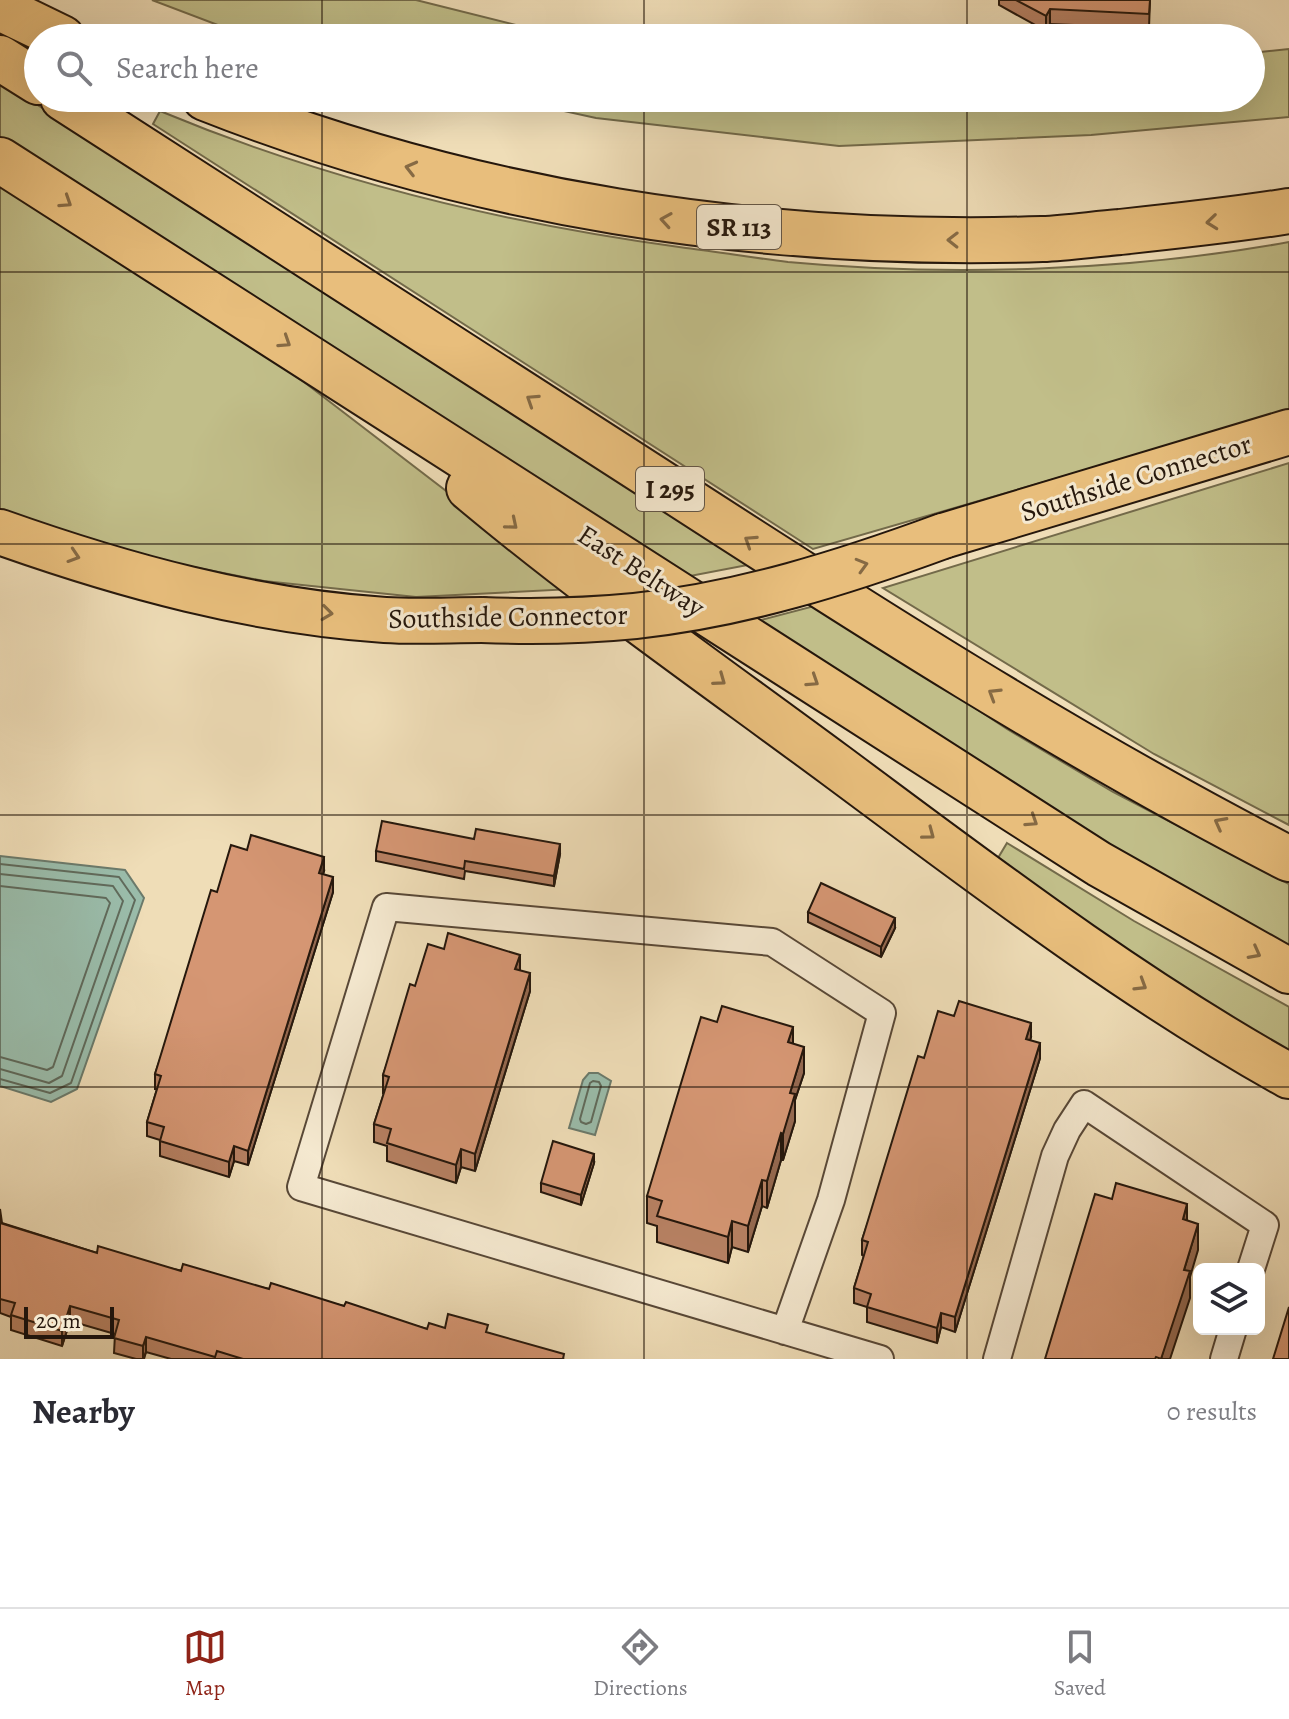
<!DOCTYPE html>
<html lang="en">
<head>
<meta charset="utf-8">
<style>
	:root { --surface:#fff; --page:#f7f7f7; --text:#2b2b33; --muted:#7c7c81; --line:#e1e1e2; --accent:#8f2418 }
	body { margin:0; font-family:Alegreya,serif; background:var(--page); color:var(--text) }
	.controls { position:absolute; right:24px; bottom:24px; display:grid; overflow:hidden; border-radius:12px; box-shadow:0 8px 32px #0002 }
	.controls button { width:72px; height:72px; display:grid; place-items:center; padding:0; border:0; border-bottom:2px solid var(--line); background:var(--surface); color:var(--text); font:40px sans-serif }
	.scale { position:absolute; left:24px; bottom:20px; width:90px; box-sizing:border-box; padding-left:8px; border:4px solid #25170c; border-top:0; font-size:22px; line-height:28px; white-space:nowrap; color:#25170c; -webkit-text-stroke:6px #f5e9d0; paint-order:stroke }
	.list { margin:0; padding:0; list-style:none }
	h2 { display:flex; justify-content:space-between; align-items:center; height:104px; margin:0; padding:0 32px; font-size:34px }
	h2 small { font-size:26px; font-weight:400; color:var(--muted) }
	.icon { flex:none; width:44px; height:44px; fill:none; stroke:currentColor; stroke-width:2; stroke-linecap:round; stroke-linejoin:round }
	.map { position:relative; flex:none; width:1289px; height:1359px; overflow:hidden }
	.search { position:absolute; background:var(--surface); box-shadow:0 8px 32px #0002; left:24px; right:24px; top:24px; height:88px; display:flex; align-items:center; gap:20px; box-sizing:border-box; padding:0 28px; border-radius:44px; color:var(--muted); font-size:30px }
	.sheet { height:248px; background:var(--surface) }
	nav { display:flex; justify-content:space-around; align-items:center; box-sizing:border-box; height:112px; border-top:2px solid var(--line); background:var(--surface); font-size:22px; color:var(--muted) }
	nav a { display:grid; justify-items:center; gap:4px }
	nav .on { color:var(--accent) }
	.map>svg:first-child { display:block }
	.green { fill:#c1be89; stroke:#736a4a; stroke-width:2 }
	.water { fill:#9abcaa; stroke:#6b7a6b; stroke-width:2 }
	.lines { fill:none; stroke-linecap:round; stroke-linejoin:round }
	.shore { stroke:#606a5b; stroke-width:2 }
	.street-casing { stroke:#584837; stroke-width:30 }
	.highway-casing { stroke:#25170c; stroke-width:48 }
	.street { stroke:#f5e9d0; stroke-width:26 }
	.highway { stroke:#e8be7c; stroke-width:44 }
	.highway-bridge-casing { stroke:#25170c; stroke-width:48; stroke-linecap:butt }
	.highway-bridge { stroke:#e8be7c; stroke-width:44 }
	.wall { fill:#b78163; stroke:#25170c; stroke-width:2 }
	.shaded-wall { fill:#956950; stroke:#25170c; stroke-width:2 }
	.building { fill:#d59673; stroke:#25170c; stroke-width:2 }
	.oneway { stroke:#866a44 }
	.grid { fill:none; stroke:#25170c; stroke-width:2; stroke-opacity:0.55 }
	.labels { text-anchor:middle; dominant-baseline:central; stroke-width:6; stroke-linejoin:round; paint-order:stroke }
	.shield { fill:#f5e9d0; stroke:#635647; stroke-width:2 }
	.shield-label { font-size:26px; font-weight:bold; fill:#25170c }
	.street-label { font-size:28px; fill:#25170c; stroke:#f5e9d0 }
</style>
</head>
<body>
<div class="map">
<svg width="1289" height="1359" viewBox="0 0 1289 1359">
	<rect width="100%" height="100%" fill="#efddb7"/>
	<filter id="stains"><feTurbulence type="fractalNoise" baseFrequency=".0025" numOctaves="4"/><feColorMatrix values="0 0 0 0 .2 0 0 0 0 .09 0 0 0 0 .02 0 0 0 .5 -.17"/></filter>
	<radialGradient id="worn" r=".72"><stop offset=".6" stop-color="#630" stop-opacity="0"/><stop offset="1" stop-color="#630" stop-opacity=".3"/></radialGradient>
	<g class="green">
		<polygon points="152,0 416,0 568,38 252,38"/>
		<polygon points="1289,49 1289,117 1091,135 839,146 596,118 505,98 1251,98 1251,53"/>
		<polygon points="0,81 758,563 685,577 0,139"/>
		<path d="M 160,111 C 328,181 507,224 686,248 C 720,252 754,258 788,262 C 948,277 1131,271 1289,242 L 1289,411 L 813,549 L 153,124 Z"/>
		<polygon points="0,181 196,306 304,382 574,589 416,597 264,581 128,554 0,511"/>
		<polygon points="1289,463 1289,825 1154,754 883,588"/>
		<polygon points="818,605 1007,729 1113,792 1289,884 1289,951 1106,844 757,621"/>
		<polygon points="1007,843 1134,921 1289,1007 1289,1066 992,868"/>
	</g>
	<g class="water">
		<polygon points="0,856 125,870 144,898 77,1089 51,1102 0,1086"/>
		<polygon points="589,1073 598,1073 611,1081 595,1135 569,1128 583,1080"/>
	</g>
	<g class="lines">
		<g class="shore">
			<polyline points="0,864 119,877 135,900 71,1083 50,1093 0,1079"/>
			<polyline points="0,874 113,886 123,901 62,1076 49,1083 0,1069"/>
			<polyline points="0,886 106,898 110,903 53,1067 47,1070 0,1057"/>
			<polygon points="593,1081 599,1082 601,1086 591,1122 586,1124 581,1122 580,1119 590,1083"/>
		</g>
		<g class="street-casing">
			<g id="street">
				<polyline points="785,1331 831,1200 882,1013 772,942 386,907 301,1187 880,1359"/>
				<polyline points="997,1359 1055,1156 1067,1130 1084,1104 1265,1225 1251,1269"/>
				<polyline points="1224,1359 1233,1329"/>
			</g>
		</g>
		<g class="highway-casing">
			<g id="highway">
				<polyline points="0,8 62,38"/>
				<polyline points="0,58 38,82"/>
				<path d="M 63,98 C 260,225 457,352 655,479 C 862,613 1069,746 1289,859"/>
				<path d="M 205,98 C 471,203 756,248 1042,239 C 1068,238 1094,234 1120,232 C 1177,226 1233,220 1289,211"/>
				<polyline points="0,160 1099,864 1289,971"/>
				<path d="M 469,488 C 587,587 712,674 835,765 C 982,874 1129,987 1289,1076"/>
				<path d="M 0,532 C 124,576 252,611 385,620 C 417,622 450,620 482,620"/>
				<polyline points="943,536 1289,432"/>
			</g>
		</g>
		<use href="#street" class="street"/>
		<use href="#highway" class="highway"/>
		<g class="highway-bridge-casing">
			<path id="highway-bridge" d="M 482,620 C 534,622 584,621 635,616 C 741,605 845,572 943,536"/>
		</g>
		<use href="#highway-bridge" class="highway-bridge"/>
	</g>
	<g class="wall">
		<polygon points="999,0 1150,0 1149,28 1050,24 1046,31 999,5"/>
		<polygon points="474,839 560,854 554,886 465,871 464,879 376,861 376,851"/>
		<polygon points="324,871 323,874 333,892 248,1165 234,1161 229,1177 160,1156 160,1140 147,1136 147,1122 157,1089 155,1089 155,1074 217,892"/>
		<polygon points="808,912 895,928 881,957 808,922"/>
		<polygon points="520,971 530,991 475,1171 461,1167 456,1183 387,1161 387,1146 374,1142 374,1124 384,1093 383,1093 383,1075 415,986"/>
		<polygon points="954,1016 1031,1037 1030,1040 1040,1058 955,1332 941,1327 937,1343 867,1322 867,1307 854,1303 854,1288 864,1256 862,1255 862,1240 924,1058"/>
		<polygon points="793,1043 804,1073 795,1100 795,1121 783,1160 781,1160 767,1208 762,1206 748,1252 732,1247 728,1263 657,1242 657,1226 647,1223 647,1196"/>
		<polygon points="594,1163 581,1205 541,1192 541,1183"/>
		<polygon points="0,1209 2,1223 97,1253 269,1289 344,1306 427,1329 445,1328 488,1333 564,1359 171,1359 146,1352 144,1359 136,1359 114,1353 115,1334 70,1321 62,1346 11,1330 11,1317 0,1313"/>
	</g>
	<g class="shaded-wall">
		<polygon points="1050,9 1050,24 1046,31 1046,16"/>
		<polygon points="560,844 560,854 554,886 554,876"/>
		<polygon points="324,857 324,871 319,887 319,873"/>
		<polygon points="333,877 333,892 248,1165 248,1151"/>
		<polygon points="895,918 895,928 881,957 881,947"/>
		<polygon points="520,955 520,972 515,969"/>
		<polygon points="530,973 530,991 475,1171 475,1154"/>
		<polygon points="1031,1023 1031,1037 1026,1054 1026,1039"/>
		<polygon points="793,1027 793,1054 788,1042"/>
		<polygon points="1040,1043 1040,1058 955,1332 955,1317"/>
		<polygon points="804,1047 804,1073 795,1100 795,1121 783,1160 783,1134 790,1093"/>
		<polygon points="781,1133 781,1160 767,1208 767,1181"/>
		<polygon points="234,1146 234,1161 229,1177 229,1162"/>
		<polygon points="461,1149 461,1167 456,1183 456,1165"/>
		<polygon points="594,1154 594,1163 581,1205 581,1195"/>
		<polygon points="762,1180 762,1206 748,1252 748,1226"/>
		<polygon points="1187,1204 1187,1231 1183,1219"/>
		<polygon points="732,1221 732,1247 728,1263 728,1237"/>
		<polygon points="1198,1224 1198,1250 1190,1277 1190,1298 1170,1359 1161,1359 1184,1270"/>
		<polygon points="70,1306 70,1321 62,1346 62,1331"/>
		<polygon points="941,1313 941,1327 937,1343 937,1328"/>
		<polygon points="146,1337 146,1352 143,1359 143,1346"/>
	</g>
	<g class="building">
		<polygon points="1016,0 1150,0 1149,14 1050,9 1046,16"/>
		<polygon points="382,821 474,839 476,829 560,844 554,876 465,861 464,869 376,851"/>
		<polygon points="251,835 324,857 319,873 333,877 248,1151 234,1146 229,1162 160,1141 164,1127 147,1122 161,1076 155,1074 211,890 217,892 231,845 247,850"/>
		<polygon points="821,883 895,918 881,947 808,912"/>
		<polygon points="448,933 520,955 515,969 530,973 475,1154 461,1149 456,1165 387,1143 391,1129 374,1124 389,1077 383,1075 410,984 415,986 428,944 444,949"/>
		<polygon points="959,1001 1031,1023 1026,1039 1040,1043 955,1317 941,1313 937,1328 867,1307 871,1294 854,1288 868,1242 862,1240 918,1056 924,1058 938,1011 954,1016"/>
		<polygon points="722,1006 793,1027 788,1042 804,1047 790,1093 795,1094 783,1134 781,1133 767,1181 762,1180 748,1226 732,1221 728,1237 657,1216 662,1201 647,1196 701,1017 717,1022"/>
		<polygon points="553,1141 594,1154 581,1195 541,1183"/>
		<polygon points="1116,1183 1187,1204 1183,1219 1198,1224 1184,1270 1190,1271 1161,1359 1156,1357 1155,1359 1045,1359 1095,1194 1112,1199"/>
		<polygon points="0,1223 97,1253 98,1246 181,1271 183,1264 269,1289 271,1283 344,1306 346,1302 427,1329 429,1323 445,1328 448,1314 488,1325 486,1332 564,1354 563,1359 243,1359 217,1351 215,1357 146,1337 143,1346 114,1338 119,1320 70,1306 62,1331 11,1315 15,1303 0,1299"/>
		<polygon points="1289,1307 1289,1359 1273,1359"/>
	</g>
	<defs><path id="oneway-chevron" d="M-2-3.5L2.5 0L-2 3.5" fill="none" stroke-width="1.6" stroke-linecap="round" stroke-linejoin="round" transform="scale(2)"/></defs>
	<g class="oneway">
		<use href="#oneway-chevron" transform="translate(411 168) rotate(-166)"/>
		<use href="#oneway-chevron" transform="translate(66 202) rotate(33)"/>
		<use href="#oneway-chevron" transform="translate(666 220) rotate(-171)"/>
		<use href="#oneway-chevron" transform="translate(1212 222) rotate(174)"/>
		<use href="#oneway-chevron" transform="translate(953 240) rotate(-179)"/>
		<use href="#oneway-chevron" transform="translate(285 342) rotate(33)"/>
		<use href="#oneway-chevron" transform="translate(532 400) rotate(-147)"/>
		<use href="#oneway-chevron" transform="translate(512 524) rotate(40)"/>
		<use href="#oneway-chevron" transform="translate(750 541) rotate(-147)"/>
		<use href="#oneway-chevron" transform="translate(74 556) rotate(18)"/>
		<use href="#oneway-chevron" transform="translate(862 565) rotate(-16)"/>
		<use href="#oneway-chevron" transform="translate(327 613) rotate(7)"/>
		<use href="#oneway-chevron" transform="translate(720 680) rotate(36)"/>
		<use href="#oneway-chevron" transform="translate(813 681) rotate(33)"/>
		<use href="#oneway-chevron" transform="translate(994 694) rotate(-148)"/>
		<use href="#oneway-chevron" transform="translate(1032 821) rotate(33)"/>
		<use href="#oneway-chevron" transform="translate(1220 823) rotate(-152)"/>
		<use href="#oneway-chevron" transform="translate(929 834) rotate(37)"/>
		<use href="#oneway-chevron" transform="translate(1255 953) rotate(28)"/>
		<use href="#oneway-chevron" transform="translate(1141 985) rotate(32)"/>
	</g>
	<path class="grid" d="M 322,0 L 322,38M 644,0 L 644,38M 967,0 L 967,38M 322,98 L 322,1359M 644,98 L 644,1359M 967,98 L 967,1359M 0,272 L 1289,272M 0,544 L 1289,544M 0,815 L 1289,815M 0,1087 L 1289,1087"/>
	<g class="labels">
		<g class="shield">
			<rect x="697" y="205" width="84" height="44" rx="6"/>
			<rect x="636" y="467" width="68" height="44" rx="6"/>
		</g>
		<g class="shield-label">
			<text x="739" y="227">SR 113</text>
			<text x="670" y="489">I 295</text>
		</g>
		<g class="street-label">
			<text transform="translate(1136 478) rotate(-17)">Southside Connector</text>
			<text transform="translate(641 571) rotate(33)">East Beltway</text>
			<text transform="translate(508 617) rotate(-1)">Southside Connector</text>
		</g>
	</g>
	<rect width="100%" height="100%" filter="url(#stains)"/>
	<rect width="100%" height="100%" fill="url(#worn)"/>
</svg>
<div class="controls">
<button><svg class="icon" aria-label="layers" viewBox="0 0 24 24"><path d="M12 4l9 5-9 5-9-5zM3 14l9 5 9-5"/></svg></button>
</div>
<div class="scale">20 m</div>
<div class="search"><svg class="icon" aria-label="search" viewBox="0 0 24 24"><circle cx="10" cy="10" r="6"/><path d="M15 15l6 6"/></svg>Search here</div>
</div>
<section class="sheet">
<h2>Nearby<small>0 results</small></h2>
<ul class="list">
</ul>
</section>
<nav>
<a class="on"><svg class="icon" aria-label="map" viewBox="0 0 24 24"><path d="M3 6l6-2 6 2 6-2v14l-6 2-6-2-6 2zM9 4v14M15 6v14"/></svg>Map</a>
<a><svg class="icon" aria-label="directions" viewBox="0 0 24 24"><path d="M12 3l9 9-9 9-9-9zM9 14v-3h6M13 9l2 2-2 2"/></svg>Directions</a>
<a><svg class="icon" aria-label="saved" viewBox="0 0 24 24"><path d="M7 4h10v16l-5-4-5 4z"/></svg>Saved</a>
</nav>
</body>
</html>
